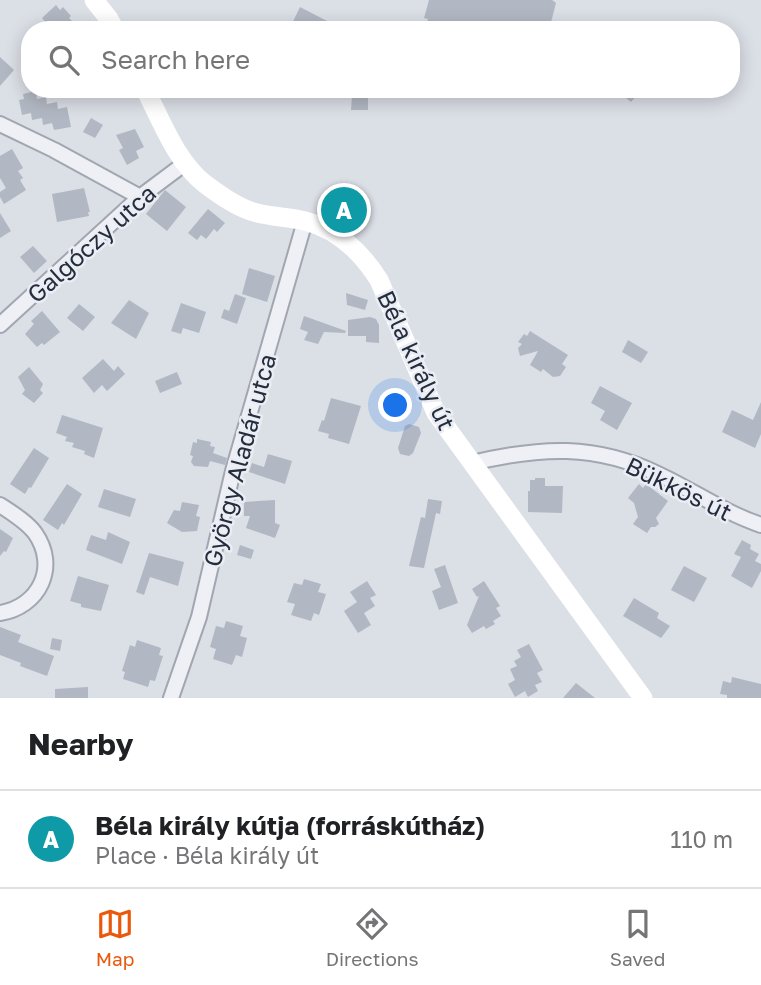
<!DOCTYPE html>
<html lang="en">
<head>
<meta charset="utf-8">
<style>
	:root { --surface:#fff; --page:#f2f2f2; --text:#202124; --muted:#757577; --line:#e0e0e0; --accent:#ea580c }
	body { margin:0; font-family:"Golos Text",sans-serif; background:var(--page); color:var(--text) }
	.you { position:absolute; left:396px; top:406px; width:24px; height:24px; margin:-18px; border:5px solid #fff; border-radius:50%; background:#1a73e8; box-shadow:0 0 0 10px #1a73e833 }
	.badge { display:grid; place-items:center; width:46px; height:46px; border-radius:50%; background:var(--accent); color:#fff; font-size:23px; font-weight:700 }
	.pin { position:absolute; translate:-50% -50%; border:4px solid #fff; box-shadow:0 2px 7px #0006 }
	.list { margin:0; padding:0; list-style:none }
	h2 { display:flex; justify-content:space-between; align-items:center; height:91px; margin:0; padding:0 28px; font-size:30px }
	h2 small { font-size:23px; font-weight:400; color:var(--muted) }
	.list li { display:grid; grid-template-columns:46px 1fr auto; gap:21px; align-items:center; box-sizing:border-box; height:98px; padding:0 28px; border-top:2px solid var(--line) }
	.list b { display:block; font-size:26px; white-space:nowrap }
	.list p { margin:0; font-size:23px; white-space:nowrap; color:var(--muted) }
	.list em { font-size:23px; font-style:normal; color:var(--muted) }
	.icon { flex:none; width:38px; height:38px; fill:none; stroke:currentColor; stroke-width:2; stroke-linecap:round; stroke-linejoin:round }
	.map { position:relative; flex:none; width:761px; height:698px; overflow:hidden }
	.search { position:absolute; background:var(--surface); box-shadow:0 4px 18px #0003; left:21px; right:21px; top:21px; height:77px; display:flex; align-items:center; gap:18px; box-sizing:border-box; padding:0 24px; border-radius:28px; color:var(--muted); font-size:26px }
	.sheet { height:189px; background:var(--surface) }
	nav { display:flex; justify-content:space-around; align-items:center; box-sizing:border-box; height:98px; border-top:2px solid var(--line); background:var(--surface); font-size:19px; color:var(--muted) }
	nav a { display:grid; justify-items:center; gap:4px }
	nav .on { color:var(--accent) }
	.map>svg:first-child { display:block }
	.building { fill:#b2b8c3 }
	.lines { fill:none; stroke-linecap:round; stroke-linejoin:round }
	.street-casing { stroke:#a1a6b0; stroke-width:18 }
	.street { stroke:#eef0f5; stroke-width:14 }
	.secondary { stroke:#fff; stroke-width:19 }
	.labels { text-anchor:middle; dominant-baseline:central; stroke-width:5; stroke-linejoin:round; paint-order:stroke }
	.street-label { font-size:24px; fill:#252d3d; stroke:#eaeef4 }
</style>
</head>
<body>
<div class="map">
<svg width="761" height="698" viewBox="0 0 761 698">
	<rect width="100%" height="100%" fill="#dbdfe6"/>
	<g class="building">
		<polygon points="429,0 552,0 556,3 549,30 424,30 428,19 424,18"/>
		<polygon points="56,5 60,10 63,7 71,16 69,18 73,22 64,30 36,30 45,22 42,18"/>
		<polygon points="300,7 329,22 325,30 289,30"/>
		<polygon points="0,57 14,70 0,86"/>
		<polygon points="615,89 642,89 631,102"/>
		<polygon points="36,91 37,99 46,97 47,104 57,102 58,109 67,107 71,127 54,130 52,123 43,125 42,118 32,120 31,113 22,115 19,100 24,99 23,94"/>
		<polygon points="352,95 368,95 368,110 351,110"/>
		<polygon points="91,118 103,125 95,138 83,132"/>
		<polygon points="135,129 144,147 136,151 139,158 127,165 119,150 123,148 116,135"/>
		<polygon points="12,149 23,168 18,171 23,178 20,180 26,190 4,204 0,197 0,192 6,188 0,178 0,156"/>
		<polygon points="84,188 90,212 88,212 89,216 57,222 52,194"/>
		<polygon points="165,190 186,207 167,231 146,214"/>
		<polygon points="342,200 352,204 346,220 335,216"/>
		<polygon points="208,209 225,223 217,232 214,229 206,239 201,235 197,240 188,233"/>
		<polygon points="0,213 11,231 0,238"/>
		<polygon points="33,246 47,261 34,273 20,257"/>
		<polygon points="249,268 275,276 267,302 242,294"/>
		<polygon points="346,293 368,300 365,310 347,305"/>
		<polygon points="235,294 246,298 237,324 221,318 224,309 229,311"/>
		<polygon points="129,300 149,313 136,339 111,323"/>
		<polygon points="181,303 206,312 199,333 183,328 181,334 171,331"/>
		<polygon points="79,304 95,317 83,331 67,318"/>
		<polygon points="42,311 60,332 44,345 42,343 37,347 25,334 34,324 31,321"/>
		<polygon points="304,316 346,331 345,333 324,332 318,344 304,340 308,332 300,329"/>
		<polygon points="370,317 376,319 379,325 379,343 366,342 366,336 348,336 348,320"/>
		<polygon points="530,331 568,355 562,364 566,367 560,376 553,377 543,369 541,372 530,365 538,351 520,356 518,348 522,344 518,342 524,334 527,336"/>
		<polygon points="628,340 648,352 641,363 622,352"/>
		<polygon points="103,359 114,371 118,366 125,374 107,391 102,385 94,393 82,378"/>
		<polygon points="29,367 43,384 40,390 43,393 34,403 22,394 25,390 18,377"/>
		<polygon points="177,372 182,384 160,393 155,381"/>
		<polygon points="600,386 632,403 617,430 600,420 605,411 591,403"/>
		<polygon points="331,398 361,406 349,444 328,438 329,434 318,431 322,420 324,421"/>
		<polygon points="761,402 761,434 755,448 722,432 732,410 753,420"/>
		<polygon points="62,415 103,428 94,458 84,454 85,451 72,447 74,443 65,441 67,437 56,433"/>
		<polygon points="409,424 419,427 421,433 413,453 409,456 400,454 398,448 405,426"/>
		<polygon points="197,439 211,442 210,446 215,447 213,453 227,458 225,465 210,461 208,467 194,466 191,462 193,456 190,455 193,442 197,443"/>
		<polygon points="34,448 49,458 31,488 29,487 25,494 10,484"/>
		<polygon points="268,454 292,461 285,484 249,472 252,463 264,467"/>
		<polygon points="535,478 545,478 545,486 563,486 562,513 528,512 528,491 530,491 530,480 535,480"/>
		<polygon points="67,484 82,494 64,525 62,523 58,530 43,520"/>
		<polygon points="639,484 643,488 646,484 668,501 656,518 659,524 655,527 651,527 647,533 633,524 638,517 634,503 628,498"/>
		<polygon points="104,489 136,499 130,517 98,507"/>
		<polygon points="428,499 442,501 440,514 436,513 424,568 409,566 421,517 425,518"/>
		<polygon points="275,500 275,523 280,525 275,538 246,528 250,516 244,516 244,502"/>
		<polygon points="182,502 199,505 196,516 200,517 197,531 182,532 167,523 174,510 180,511"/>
		<polygon points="0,529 13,538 6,552 4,551 0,556"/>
		<polygon points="108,532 130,542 122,564 86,550 91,535 106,540"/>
		<polygon points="742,540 751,545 750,549 759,554 755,561 761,564 761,571 752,588 731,576 741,557 734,554"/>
		<polygon points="240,545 254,550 251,559 237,555"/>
		<polygon points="149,553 184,562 178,586 150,577 144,595 136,592"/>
		<polygon points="445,565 458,603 439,610 432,591 441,587 434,569"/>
		<polygon points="684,566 707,578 694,602 671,590"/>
		<polygon points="78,576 109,585 101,611 81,607 81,604 70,601"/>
		<polygon points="304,579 321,584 318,592 326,594 319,615 314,613 311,621 291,615 295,604 287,602 294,583 302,585"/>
		<polygon points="367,581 376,595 370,598 375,606 364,613 371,625 358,633 344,611 357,602 350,592"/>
		<polygon points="484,581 500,606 496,608 501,616 493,621 495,624 486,629 484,626 472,633 467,625 479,596 477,597 472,589"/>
		<polygon points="634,598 659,613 657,618 670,626 661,638 623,616"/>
		<polygon points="226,621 243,626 240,636 247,638 242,657 236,655 232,665 213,659 216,649 210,647 216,626 224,628"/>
		<polygon points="0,627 21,635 18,642 54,656 47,676 20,666 21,663 0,655"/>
		<polygon points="52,638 62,640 60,651 50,649"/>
		<polygon points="137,640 161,648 159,655 163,656 155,681 150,680 148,687 123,679 125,672 122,671 130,645 135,647"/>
		<polygon points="529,644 543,670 537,673 542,682 535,685 538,691 528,697 525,691 515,697 508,684 515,680 510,669 517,666 514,661 521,657 517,650"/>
		<polygon points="732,677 761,684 761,698 727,698 727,695 720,694 723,681 731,683"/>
		<polygon points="576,683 595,698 563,698"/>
		<polygon points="88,687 88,698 55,698 55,689"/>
	</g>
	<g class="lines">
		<g class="street-casing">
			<g id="street">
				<polyline points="0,124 54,150 140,197"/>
				<polyline points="0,325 140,197 184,164"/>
				<path d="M 472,463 C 540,447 595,443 660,475 C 694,491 725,513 761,525"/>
				<path d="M 0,505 C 12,513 27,522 35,533 C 59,567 39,607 0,613"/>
				<polyline points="171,698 199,617 233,471 305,221"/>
			</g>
		</g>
		<use href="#street" class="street"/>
		<g class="secondary">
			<polyline points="94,0 109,19 115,30"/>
			<path d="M 145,89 C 162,122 176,161 205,184 C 220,195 239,209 257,213 C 273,217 289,217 305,221 C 337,229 362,253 379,280 L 436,413 L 643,698"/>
		</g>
	</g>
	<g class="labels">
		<g class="street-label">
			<text transform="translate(91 243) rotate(-42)">Galgóczy utca</text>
			<text transform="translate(417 360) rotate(65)">Béla király út</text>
			<text transform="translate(239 460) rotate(-75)">György Aladár utca</text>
			<text transform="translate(679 488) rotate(26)">Bükkös út</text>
		</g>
	</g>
</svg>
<div class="you"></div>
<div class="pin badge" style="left:344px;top:210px;background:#0f9aa8">A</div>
<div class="search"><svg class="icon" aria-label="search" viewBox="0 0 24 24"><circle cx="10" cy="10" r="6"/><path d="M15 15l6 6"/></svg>Search here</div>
</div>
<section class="sheet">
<h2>Nearby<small></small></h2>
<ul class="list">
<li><span class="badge" style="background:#0f9aa8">A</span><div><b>Béla király kútja (forráskútház)</b><p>Place · Béla király út</p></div><em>110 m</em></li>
</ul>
</section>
<nav>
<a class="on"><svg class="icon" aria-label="map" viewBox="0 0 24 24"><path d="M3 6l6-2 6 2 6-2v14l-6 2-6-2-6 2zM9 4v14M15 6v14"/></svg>Map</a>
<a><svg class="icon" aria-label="directions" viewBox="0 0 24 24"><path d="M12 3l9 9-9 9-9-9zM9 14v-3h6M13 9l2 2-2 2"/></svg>Directions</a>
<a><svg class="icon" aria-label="saved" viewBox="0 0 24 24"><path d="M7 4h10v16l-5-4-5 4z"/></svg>Saved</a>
</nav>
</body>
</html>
